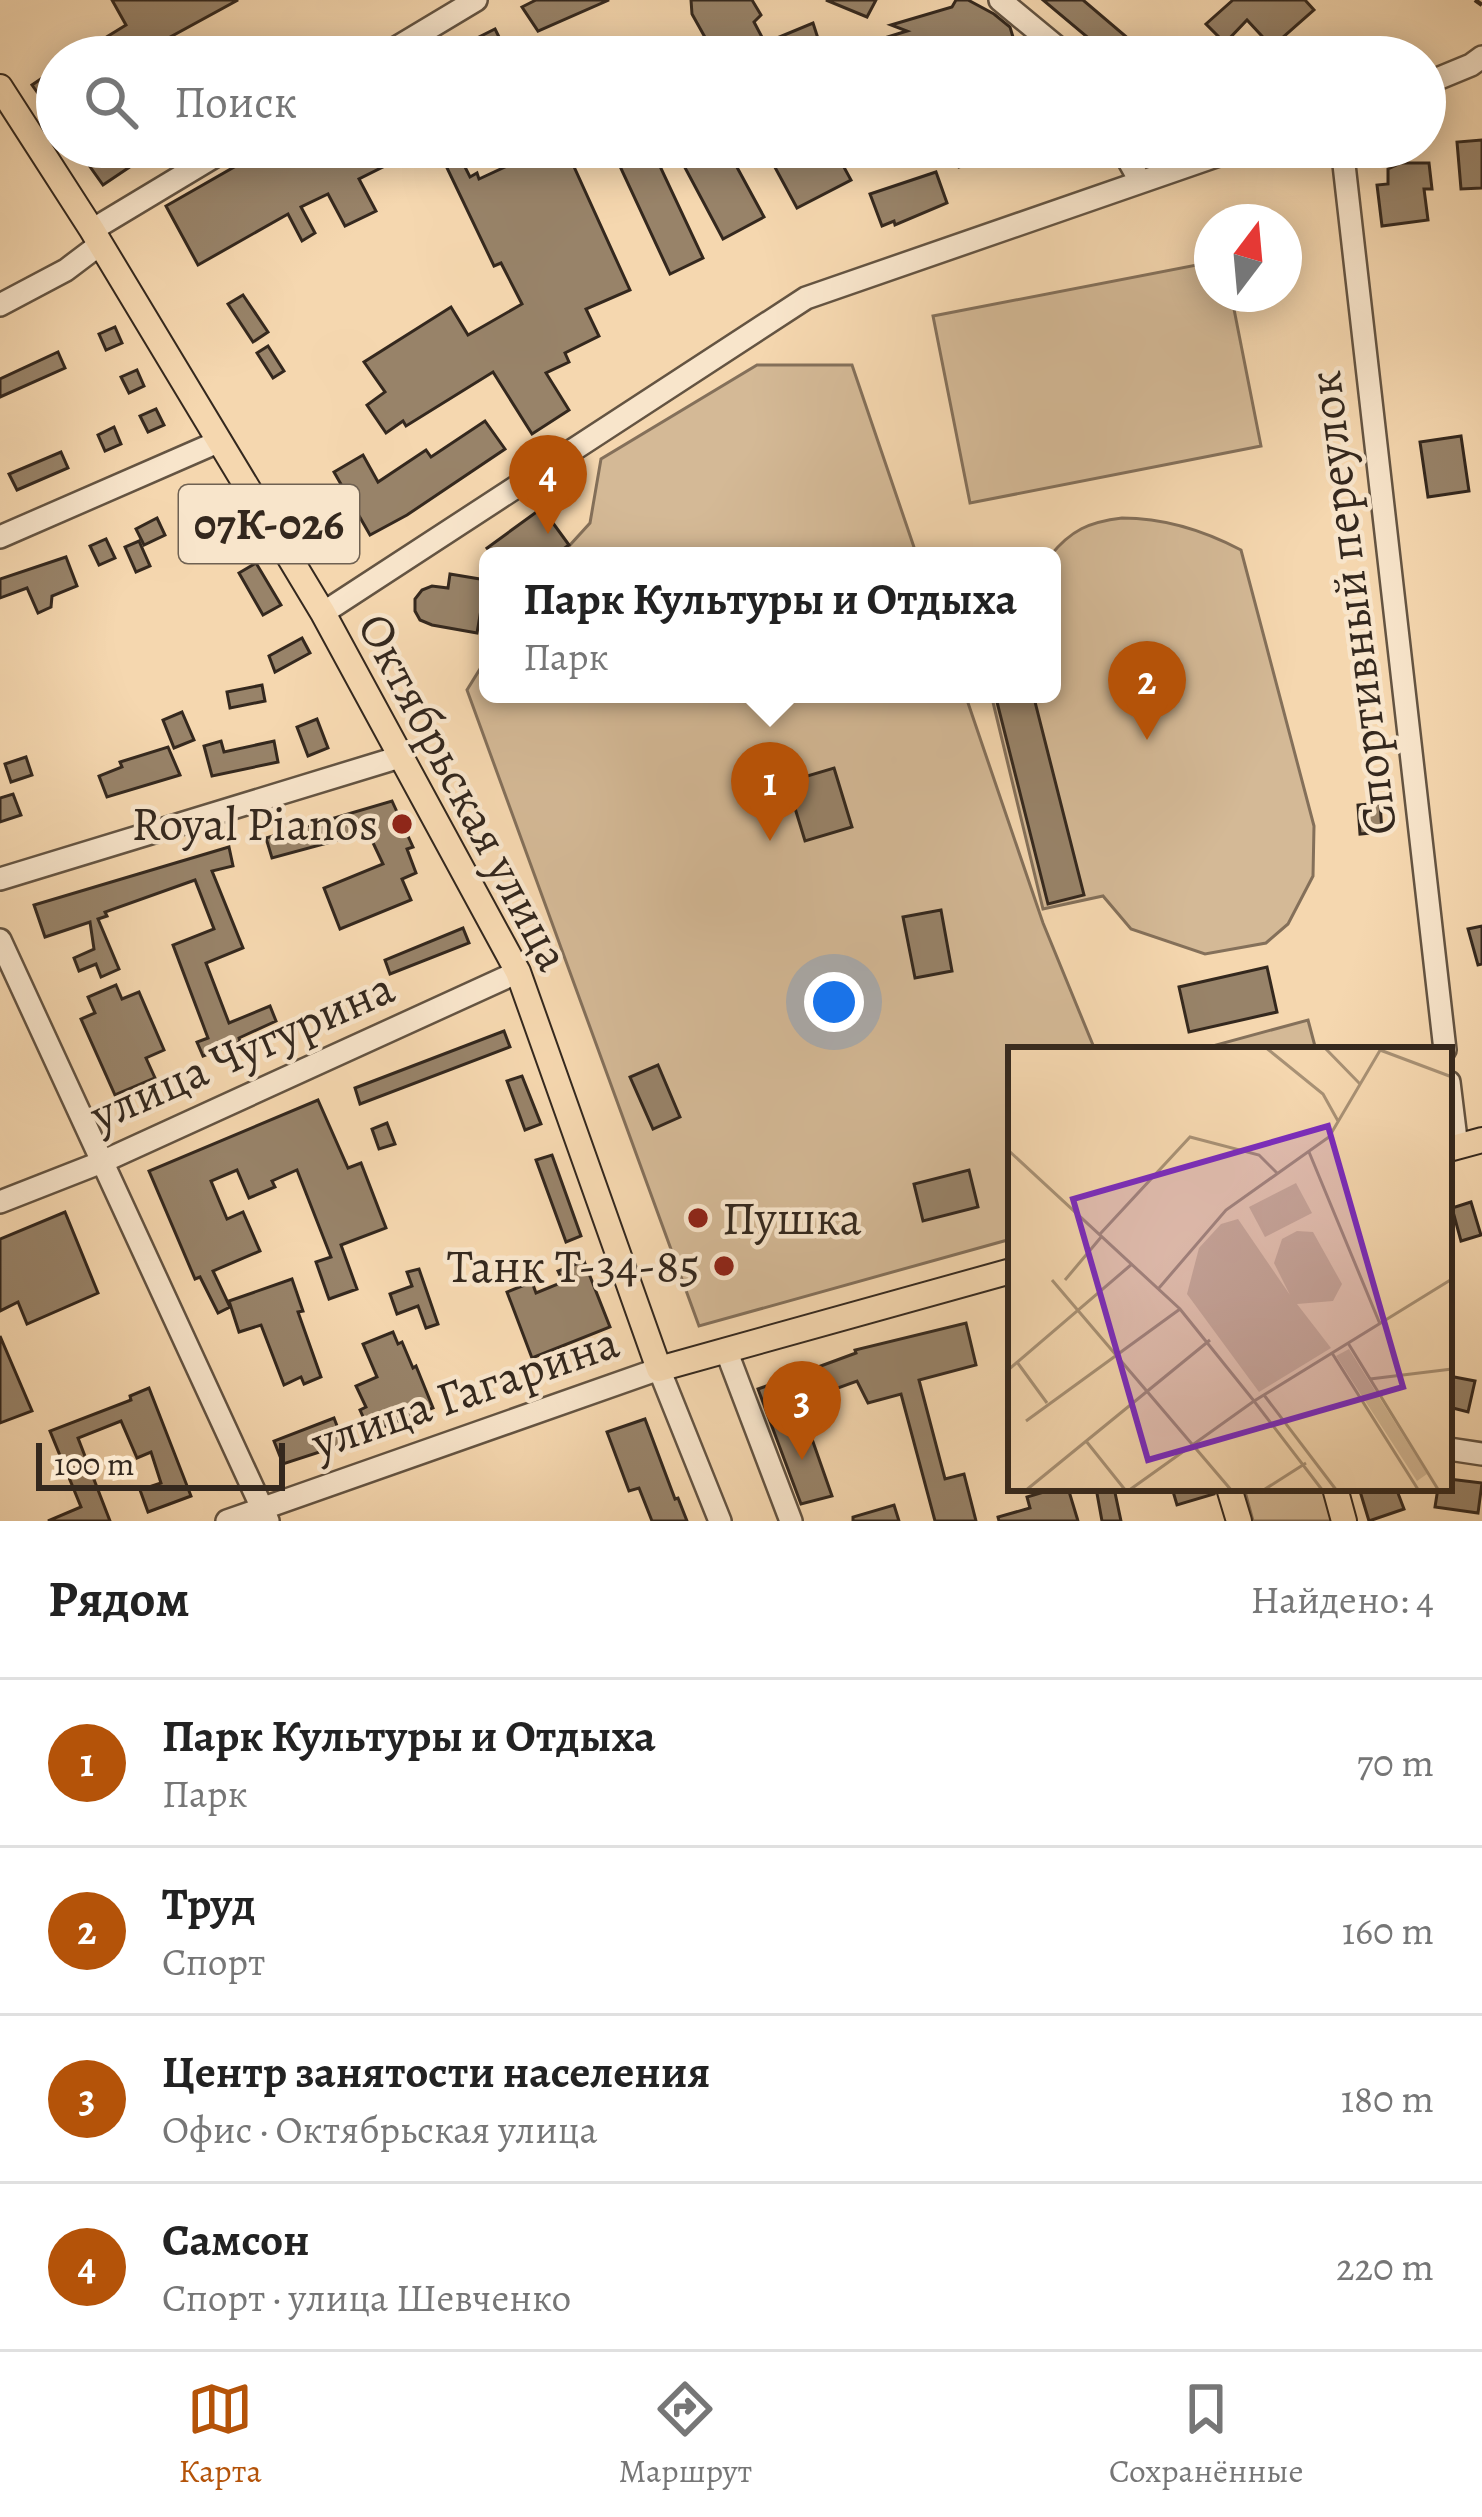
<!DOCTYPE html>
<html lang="ru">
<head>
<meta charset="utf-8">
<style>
	:root { --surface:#fff; --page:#f2f2f2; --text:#222; --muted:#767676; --line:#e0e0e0; --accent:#b45309 }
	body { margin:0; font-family:Alegreya,serif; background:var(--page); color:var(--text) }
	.compass { position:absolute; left:1194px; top:204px; width:108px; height:108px; border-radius:50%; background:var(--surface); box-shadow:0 6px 30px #0003; rotate:16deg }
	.scale { position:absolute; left:36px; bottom:30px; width:249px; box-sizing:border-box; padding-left:12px; border:6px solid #34281e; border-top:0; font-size:33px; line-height:42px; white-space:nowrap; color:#34281e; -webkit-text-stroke:9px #f8e5cb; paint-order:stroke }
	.you { position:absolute; left:834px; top:1002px; width:42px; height:42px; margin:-30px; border:9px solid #fff; border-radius:50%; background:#1a73e8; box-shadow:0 0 0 18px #1a73e833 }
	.badge { display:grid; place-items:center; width:78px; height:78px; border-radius:50%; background:var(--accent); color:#fff; font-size:39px; font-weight:700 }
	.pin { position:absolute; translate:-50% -99px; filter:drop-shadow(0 3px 6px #0008) }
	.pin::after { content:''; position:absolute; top:63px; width:42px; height:36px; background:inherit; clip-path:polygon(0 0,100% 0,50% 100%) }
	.popup { position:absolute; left:479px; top:547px; width:582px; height:156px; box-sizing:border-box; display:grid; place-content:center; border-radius:18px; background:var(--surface); filter:drop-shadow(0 3px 9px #0005); font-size:39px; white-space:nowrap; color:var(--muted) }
	.popup b { font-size:45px; color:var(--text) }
	.popup::after { content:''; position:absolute; left:50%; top:100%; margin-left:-24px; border:24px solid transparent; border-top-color:var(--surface) }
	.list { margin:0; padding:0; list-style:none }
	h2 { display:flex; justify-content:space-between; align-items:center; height:156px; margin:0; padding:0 48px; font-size:51px }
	h2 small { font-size:39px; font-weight:400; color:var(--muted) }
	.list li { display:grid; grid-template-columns:78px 1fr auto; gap:36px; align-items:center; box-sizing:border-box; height:168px; padding:0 48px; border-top:3px solid var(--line) }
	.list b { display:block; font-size:45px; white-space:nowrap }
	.list p { margin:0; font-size:39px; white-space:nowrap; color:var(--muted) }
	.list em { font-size:39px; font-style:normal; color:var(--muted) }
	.icon { flex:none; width:66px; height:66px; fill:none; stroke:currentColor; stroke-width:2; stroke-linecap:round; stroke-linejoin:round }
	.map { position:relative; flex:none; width:1482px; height:1521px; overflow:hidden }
	.search { position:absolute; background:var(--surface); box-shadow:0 6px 30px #0003; left:36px; right:36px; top:36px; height:132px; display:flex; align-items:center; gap:30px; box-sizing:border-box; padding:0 42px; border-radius:66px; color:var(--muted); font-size:45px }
	.sheet { height:828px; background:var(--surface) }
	nav { display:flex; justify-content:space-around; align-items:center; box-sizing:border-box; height:168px; border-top:3px solid var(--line); background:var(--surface); font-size:33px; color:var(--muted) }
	nav a { display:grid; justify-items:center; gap:6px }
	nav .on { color:var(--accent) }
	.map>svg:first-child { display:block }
	.green { fill:#d4b996; stroke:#84705a; stroke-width:3 }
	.building { fill:#988369; stroke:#34281e; stroke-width:3 }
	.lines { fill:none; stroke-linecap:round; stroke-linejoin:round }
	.minor-casing { stroke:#645442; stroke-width:26 }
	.major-casing { stroke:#34281e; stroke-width:28 }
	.minor { stroke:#f8e5cb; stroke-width:21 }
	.major { stroke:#f5d7af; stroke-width:24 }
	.rail { stroke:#34281e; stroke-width:4.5; stroke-dasharray:21 21; stroke-linecap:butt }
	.poi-dot { fill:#8f2418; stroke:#f8e5cb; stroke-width:4.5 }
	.labels { text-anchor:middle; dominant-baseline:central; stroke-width:9; stroke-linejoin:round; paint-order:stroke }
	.shield { fill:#f8e5cb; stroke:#6f6152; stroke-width:3 }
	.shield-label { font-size:45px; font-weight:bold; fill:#34281e }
	.street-label { font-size:48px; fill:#34281e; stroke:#f8e5cb }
	.poi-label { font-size:48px; fill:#34281e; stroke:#f8e5cb; text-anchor:end }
	.inset-road { fill:none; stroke:#a89175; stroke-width:3 }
	.view { fill:#7b2cbf; fill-opacity:0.15; stroke:#7b2cbf; stroke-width:6 }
	.inset-edge { fill:none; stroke:#34281e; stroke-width:6 }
</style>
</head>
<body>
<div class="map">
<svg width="1482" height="1521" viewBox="0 0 1482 1521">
	<rect width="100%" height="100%" fill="#f5d7af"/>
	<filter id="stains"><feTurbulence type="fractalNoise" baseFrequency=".00167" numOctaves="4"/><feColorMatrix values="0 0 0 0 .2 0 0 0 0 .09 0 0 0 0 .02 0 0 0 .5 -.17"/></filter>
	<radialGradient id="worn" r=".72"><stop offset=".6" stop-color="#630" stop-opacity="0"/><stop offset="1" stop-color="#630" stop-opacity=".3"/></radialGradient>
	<g class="green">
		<polygon points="1212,262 1212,294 1231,294 1261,446 970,503 933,316"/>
		<polygon points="757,365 852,365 917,556 560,556 590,523 601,459"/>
		<path d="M 1122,518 C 1165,518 1203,530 1241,550 L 1314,826 L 1313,876 L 1288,924 L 1266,943 L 1205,954 L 1131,929 L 1103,896 L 1043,909 L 991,694 L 1052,694 L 1050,556 C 1071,530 1089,522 1122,518 Z"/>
		<polygon points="488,656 488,694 965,694 1043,923 1095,1050 1011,1050 1011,1239 699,1326 467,690"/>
		<polygon points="1308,1020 1316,1050 1217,1050 1216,1045"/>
		<polygon points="1244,1488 1325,1488 1334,1521 1253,1521"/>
	</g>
	<g class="building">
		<polygon points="112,0 238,0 139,54 137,51 128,57 74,57 126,25"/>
		<polygon points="536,0 609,0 538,31 522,7"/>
		<polygon points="691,0 752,0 761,15 754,22 765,43 813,23 824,57 716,57 692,14"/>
		<polygon points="826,0 876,0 867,17"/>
		<polygon points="956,0 968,0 994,14 1010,27 1013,37 946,57 832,57 832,54 907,31 891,25 952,7"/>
		<polygon points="1043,0 1083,0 1150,57 1111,57"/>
		<polygon points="1233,0 1305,0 1314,10 1272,47 1247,20 1225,43 1206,24"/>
		<polygon points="495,29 509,57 439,57"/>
		<polygon points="601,38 610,57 559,57"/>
		<polygon points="57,68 57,120 32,85"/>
		<polygon points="1482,140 1482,188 1461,189 1457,142"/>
		<polygon points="76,147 140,147 146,156 103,185"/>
		<polygon points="269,147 423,147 359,179 376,211 345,226 328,194 301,207 315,233 302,241 288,214 198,265 166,206"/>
		<polygon points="437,147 455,147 470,177 477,173 479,179 524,158 519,147 565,147 630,290 586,309 599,336 565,353 569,362 546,373 569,410 532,434 493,372 406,426 403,421 386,433 367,405 385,392 364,362 451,307 468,335 522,304 501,263 494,266"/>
		<polygon points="611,147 651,147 703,258 670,274"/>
		<polygon points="674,147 726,147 764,217 723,239"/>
		<polygon points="764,147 833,147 851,180 797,208"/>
		<polygon points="953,147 1014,147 1014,151 959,167"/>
		<polygon points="1401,163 1429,163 1432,189 1424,189 1428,220 1382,226 1377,185 1388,184 1388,169"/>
		<polygon points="936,172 947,203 895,225 894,221 882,226 870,194"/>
		<polygon points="243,295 268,332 253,342 228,304"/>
		<polygon points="115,327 122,343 106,350 99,334"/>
		<polygon points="268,346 284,371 273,378 257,353"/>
		<polygon points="58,352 65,368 0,397 0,379"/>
		<polygon points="137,370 144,386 129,393 121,377"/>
		<polygon points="156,409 164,425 148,432 140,416"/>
		<polygon points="485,421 505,449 407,515 370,535 334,472 363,455 378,482 426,450 431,457"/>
		<polygon points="114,427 121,444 105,451 98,435"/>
		<polygon points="1461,436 1469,491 1428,497 1420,442"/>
		<polygon points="61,452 68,468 17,490 9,474"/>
		<polygon points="213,496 223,513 203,524 193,506"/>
		<polygon points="542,508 569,545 553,556 493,556 487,548"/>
		<polygon points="157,518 165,535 144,545 136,529"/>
		<polygon points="106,539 115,558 99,565 90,546"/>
		<polygon points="139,541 150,566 136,572 125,547"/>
		<polygon points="66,557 77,586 52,596 51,607 38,613 27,588 0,598 0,579"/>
		<polygon points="256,563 281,605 263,615 239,573"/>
		<polygon points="450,574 486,580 477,633 432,625 420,620 415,611 415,599 422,590 432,586 448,588"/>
		<polygon points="302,638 310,653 275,672 269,656"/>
		<polygon points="262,685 265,701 230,708 227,692"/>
		<polygon points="995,694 1033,694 1084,895 1048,904"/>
		<polygon points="182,712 194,740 174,748 163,720"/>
		<polygon points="317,719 328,748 308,756 297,727"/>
		<polygon points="221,741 224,752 274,741 278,762 212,776 204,746"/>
		<polygon points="168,747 180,775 107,797 99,776 122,767 120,762"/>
		<polygon points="26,757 32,775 11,782 5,764"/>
		<polygon points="834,768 852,827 805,841 787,782"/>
		<polygon points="13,794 21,815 0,822 0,798"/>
		<polygon points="392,801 413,847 407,849 416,873 402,879 411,900 340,929 324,888 383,864 368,832 272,858 266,838"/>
		<polygon points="1380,803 1382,832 1360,834 1358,805"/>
		<polygon points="229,847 233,866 212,871 243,948 206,963 229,1023 270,1006 276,1021 239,1038 240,1042 203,1056 197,1042 208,1038 173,945 214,929 195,880 105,912 107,916 98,919 119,969 101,977 96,964 79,971 74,958 94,949 90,922 45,937 34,905"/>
		<polygon points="941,910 952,971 915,978 903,917"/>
		<polygon points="1482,926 1482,964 1478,965 1468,929"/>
		<polygon points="463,928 469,943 390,974 385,960"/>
		<polygon points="1267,967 1277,1012 1189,1032 1179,987"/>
		<polygon points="116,985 122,999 139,992 164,1050 146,1058 155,1078 115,1095 81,1019 95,1013 88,997"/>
		<polygon points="504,1031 510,1047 360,1104 355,1088"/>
		<polygon points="658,1065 680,1117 653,1129 630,1077"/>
		<polygon points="522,1076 541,1124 525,1130 507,1081"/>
		<polygon points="318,1100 348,1168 361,1163 386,1228 341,1245 357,1289 329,1299 316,1262 331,1257 297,1170 272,1181 275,1187 249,1198 237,1170 211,1181 227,1219 243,1212 260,1251 213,1271 230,1307 218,1313 200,1277 195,1279 149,1171"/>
		<polygon points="387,1123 395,1144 379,1149 372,1129"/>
		<polygon points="552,1155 581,1236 566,1242 536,1160"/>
		<polygon points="969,1170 978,1207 923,1221 914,1184"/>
		<polygon points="1471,1202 1481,1235 1461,1241 1452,1208"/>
		<polygon points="65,1212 98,1293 27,1324 18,1302 0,1311 0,1239"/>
		<polygon points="584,1261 610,1327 532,1358 507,1292 532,1282 536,1293 563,1282 558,1271"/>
		<polygon points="419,1269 438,1324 426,1328 418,1306 397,1314 390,1294 412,1286 407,1272"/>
		<polygon points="292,1279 303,1311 298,1312 321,1377 304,1384 301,1377 284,1385 261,1325 239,1332 229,1301"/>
		<polygon points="966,1323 976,1365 919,1380 945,1479 964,1474 976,1521 935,1521 901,1394 868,1403 857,1381 799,1402 832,1496 801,1504 758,1389 856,1353 855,1350"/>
		<polygon points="393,1332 398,1344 402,1342 413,1368 416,1366 433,1408 370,1432 360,1410 366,1407 356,1386 377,1377 363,1344"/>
		<polygon points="0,1336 32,1411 0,1423"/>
		<polygon points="1449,1376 1475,1381 1468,1412 1449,1407"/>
		<polygon points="149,1388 191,1496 148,1512 140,1490 161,1483 151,1452 137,1458 121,1421 78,1438 110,1521 48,1521 81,1507 50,1431 131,1400 130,1396"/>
		<polygon points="334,1418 344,1444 283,1464 274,1441"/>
		<polygon points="645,1419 675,1499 678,1498 687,1521 652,1521 639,1488 629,1491 607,1432"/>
		<polygon points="1449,1479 1482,1483 1478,1513 1435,1507 1438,1488 1449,1488"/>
		<polygon points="1057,1488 1068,1488 1078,1521 999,1521 998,1517 1030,1508 1027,1497"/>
		<polygon points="1096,1488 1114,1488 1121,1521 1102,1521"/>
		<polygon points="1172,1488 1213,1488 1214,1494 1177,1505"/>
		<polygon points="1359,1488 1396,1488 1404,1509 1369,1521"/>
		<polygon points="894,1505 899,1521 853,1521 853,1517"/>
	</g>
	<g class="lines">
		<g class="minor-casing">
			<g id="minor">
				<polyline points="1000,0 1069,57"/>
				<polyline points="381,57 476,0"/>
				<polyline points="1425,84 1471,65 1482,57"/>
				<polyline points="1121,147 1140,181"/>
				<polyline points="1342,147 1445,1050"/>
				<polyline points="92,230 230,147"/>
				<polyline points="0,305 66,270 99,245"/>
				<polyline points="0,537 220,441"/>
				<polyline points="323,613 806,298 1242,147"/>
				<polyline points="0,879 403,756"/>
				<polyline points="0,940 268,1521"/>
				<polyline points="1449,1082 1457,1147"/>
				<polyline points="0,1202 102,1162 518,972"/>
				<polyline points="726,1350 791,1521"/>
				<polyline points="1449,1449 1482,1454"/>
				<polyline points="227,1521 659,1369 720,1521"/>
			</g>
		</g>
		<g class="major-casing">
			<g id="major">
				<polyline points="0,87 92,230 323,613 518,972 659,1369 1011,1271"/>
				<polyline points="1449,1149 1482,1140"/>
				<polyline points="1229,1488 1239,1521"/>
				<polyline points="1335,1488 1344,1521"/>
			</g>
		</g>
		<use href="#minor" class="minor"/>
		<use href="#major" class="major"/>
		<polyline class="rail" points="1475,0 1482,5"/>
	</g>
	<g class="poi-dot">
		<circle cx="402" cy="824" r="12"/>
		<circle cx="698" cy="1218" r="12"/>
		<circle cx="724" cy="1266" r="12"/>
	</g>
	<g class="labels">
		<rect class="shield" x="179" y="485" width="180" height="78" rx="9"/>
		<g class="shield-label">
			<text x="269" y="524">07К-026</text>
		</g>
		<g class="street-label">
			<text transform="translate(1352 603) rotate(-97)">Спортивный переулок</text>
			<text transform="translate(464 792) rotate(62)">Октябрьская улица</text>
			<text transform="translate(242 1051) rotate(-24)">улица Чугурина</text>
			<text transform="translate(465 1392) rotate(-19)">улица Гагарина</text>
		</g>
		<g class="poi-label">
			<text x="378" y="824">Royal Pianos</text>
			<text x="722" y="1218" text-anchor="start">Пушка</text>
			<text x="700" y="1266">Танк Т-34-85</text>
		</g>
	</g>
	<g transform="translate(1008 1047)">
		<rect width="444" height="444" fill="#f5d7af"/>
		<path d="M 288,136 L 304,166 L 257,190 L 241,160 ZM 230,172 L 282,248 L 266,216 L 274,192 L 289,184 L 305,185 L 334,237 L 325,254 L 289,257 L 323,301 L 251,345 L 179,247 L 191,201 L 213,177 ZM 341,302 L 419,427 L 409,434 L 328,309 Z" fill="#d4b996"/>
		<path class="inset-road" d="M 257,0 L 315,47 L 330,74M 316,0 L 353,38M 372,3 L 444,30M 0,103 L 172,262 L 246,354 L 444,232M 301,105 L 372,277M 92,187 L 182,90 L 251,108 L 270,127M 44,233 L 224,444M 57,233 L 94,189M 151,241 L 218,163 L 321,90 L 374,0M 340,296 L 431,444M 324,306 L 411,444M 9,315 L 39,356M 0,323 L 124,217M 362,332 L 444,322M 256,348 L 329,444M 18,374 L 172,262M 78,394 L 118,444M 17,444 L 202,293M 120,444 L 246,354 L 315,444M 254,444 L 298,416"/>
		<path class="view" d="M 320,79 L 395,340 L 140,413 L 65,152 Z"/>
		<rect width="444" height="444" class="inset-edge"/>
	</g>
	<rect width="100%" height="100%" filter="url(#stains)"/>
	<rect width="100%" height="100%" fill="url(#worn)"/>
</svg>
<svg class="compass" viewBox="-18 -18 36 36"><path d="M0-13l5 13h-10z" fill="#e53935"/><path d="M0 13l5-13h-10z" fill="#767676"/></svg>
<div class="scale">100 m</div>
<div class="you"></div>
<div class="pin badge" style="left:770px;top:841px">1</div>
<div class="popup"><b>Парк Культуры и Отдыха</b>Парк</div>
<div class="pin badge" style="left:1147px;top:740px">2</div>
<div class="pin badge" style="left:802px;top:1460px">3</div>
<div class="pin badge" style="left:548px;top:534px">4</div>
<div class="search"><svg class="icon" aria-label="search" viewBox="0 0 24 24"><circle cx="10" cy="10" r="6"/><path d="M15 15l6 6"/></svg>Поиск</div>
</div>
<section class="sheet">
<h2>Рядом<small>Найдено: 4</small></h2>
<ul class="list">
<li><span class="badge">1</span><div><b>Парк Культуры и Отдыха</b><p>Парк</p></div><em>70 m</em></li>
<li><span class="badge">2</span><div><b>Труд</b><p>Спорт</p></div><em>160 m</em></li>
<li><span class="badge">3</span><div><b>Центр занятости населения</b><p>Офис · Октябрьская улица</p></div><em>180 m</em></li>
<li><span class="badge">4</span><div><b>Самсон</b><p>Спорт · улица Шевченко</p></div><em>220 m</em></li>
</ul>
</section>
<nav>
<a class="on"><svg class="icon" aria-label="map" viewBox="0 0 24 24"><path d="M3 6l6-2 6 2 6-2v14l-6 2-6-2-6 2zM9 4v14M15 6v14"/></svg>Карта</a>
<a><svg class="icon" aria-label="directions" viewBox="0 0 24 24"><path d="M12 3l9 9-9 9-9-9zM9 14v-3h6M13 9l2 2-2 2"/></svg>Маршрут</a>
<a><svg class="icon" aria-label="saved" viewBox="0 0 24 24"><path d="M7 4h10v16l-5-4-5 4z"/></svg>Сохранённые</a>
</nav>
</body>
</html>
